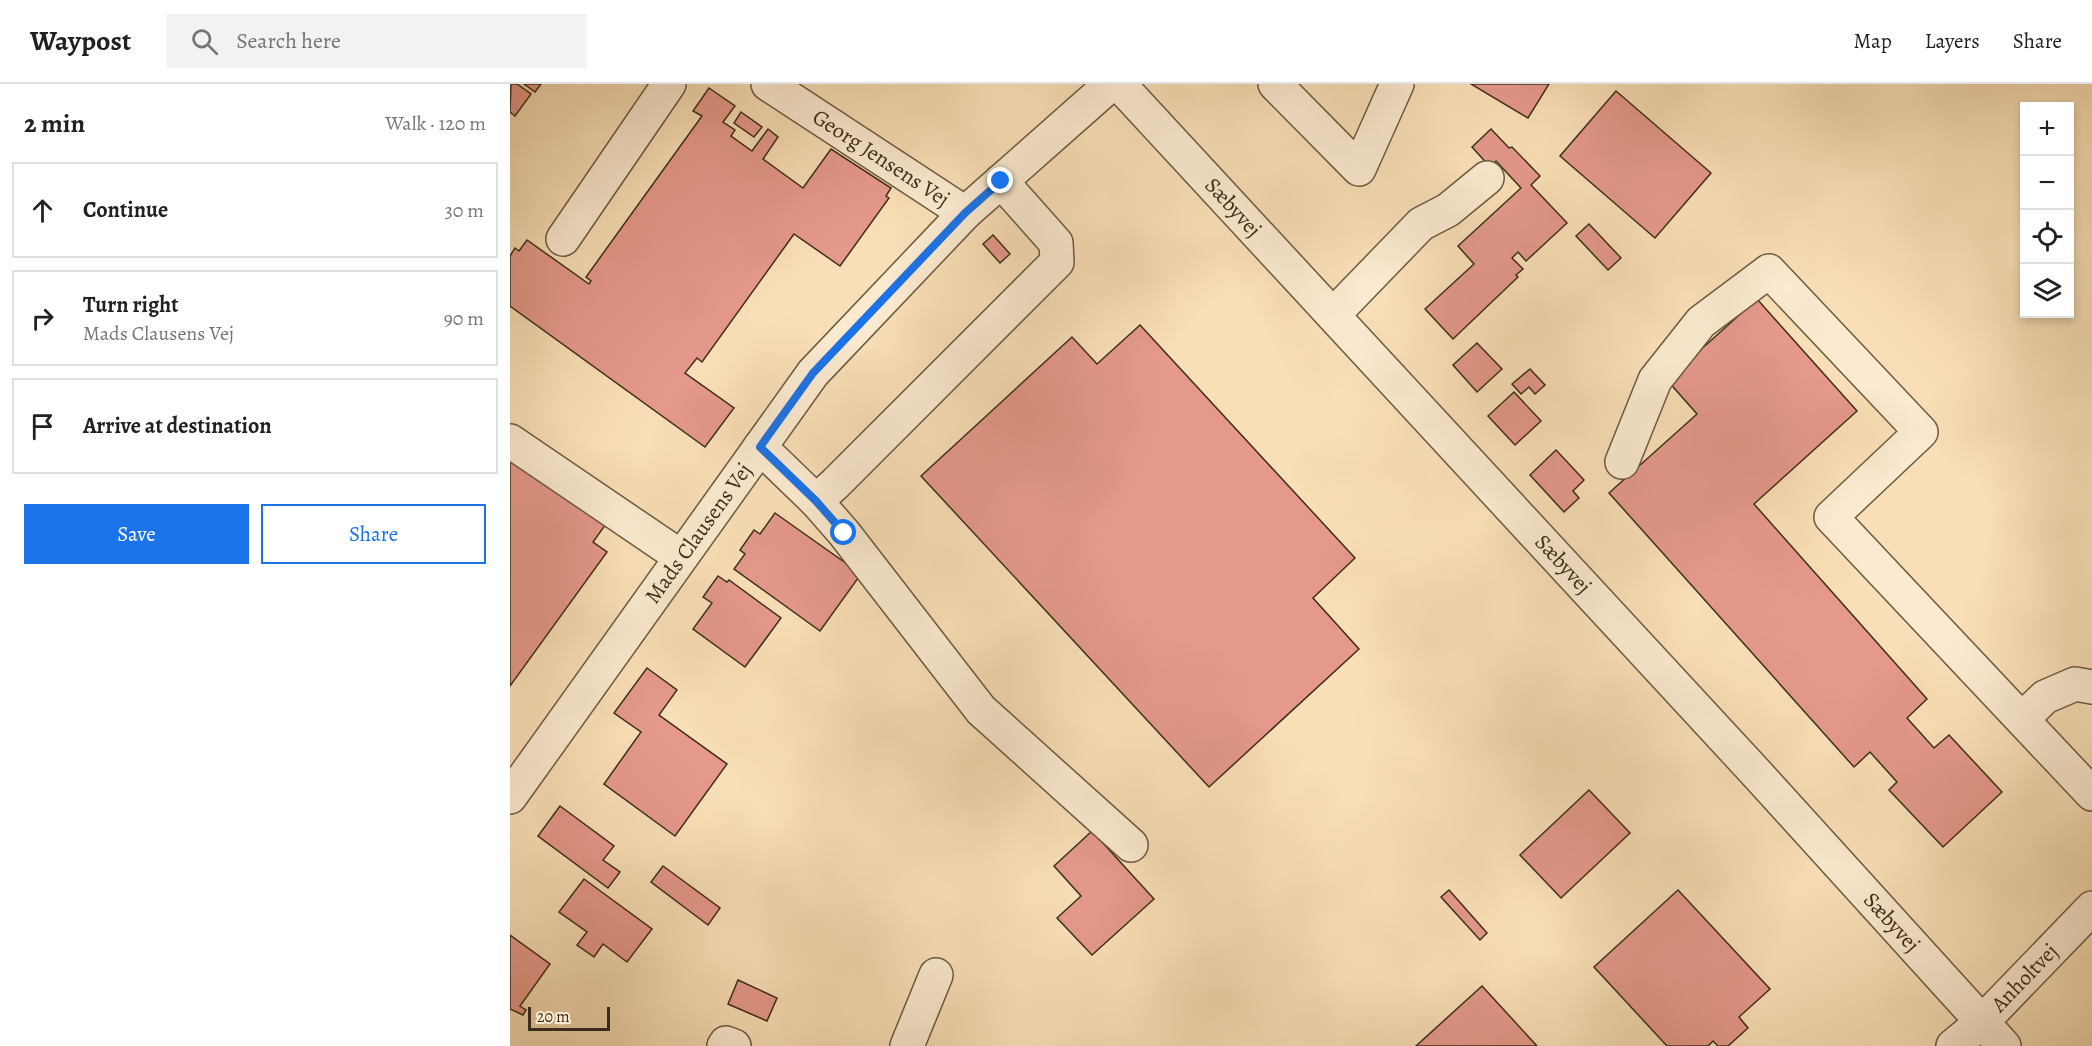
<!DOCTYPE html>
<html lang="en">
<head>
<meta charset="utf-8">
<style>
	:root { --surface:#fff; --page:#f2f2f2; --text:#202124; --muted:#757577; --line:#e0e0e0; --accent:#1a73e8 }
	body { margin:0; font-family:Alegreya,serif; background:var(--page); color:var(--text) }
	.controls { position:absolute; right:18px; top:18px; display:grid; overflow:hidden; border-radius:0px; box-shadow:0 3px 9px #0003 }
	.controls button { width:54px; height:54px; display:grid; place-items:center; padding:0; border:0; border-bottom:2px solid var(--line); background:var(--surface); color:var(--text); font:30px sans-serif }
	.scale { position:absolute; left:18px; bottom:15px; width:82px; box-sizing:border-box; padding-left:6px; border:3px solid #3c2d1b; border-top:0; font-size:16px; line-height:21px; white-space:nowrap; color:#3c2d1b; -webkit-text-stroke:4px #fbead0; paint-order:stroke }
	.stop { position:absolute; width:18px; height:18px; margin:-14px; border:4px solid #1a73e8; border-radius:50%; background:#fff }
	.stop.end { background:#1a73e8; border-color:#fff; box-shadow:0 2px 6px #0008 }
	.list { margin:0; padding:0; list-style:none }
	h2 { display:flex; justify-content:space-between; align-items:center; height:78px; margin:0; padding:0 24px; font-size:26px }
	h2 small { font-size:20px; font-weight:400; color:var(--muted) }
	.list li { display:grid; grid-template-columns:39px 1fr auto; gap:18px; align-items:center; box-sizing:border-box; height:96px; margin:0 12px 12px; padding:0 12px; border:2px solid var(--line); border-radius:0px }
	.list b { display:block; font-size:22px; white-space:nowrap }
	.list p { margin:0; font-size:20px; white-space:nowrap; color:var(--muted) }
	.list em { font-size:20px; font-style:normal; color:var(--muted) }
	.actions { display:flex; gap:12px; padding:18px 24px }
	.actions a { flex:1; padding:14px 0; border:2px solid var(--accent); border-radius:0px; text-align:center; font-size:21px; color:var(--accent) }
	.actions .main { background:var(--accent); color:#fff }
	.icon { flex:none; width:33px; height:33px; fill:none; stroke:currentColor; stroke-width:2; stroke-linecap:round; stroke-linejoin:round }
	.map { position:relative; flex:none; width:1582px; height:962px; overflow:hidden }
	header { display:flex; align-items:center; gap:36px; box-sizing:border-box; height:84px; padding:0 30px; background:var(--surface); border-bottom:2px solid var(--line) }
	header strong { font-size:28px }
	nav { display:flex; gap:33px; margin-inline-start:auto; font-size:21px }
	.search { width:420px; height:54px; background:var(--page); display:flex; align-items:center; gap:15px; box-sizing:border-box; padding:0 21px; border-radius:0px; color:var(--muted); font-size:22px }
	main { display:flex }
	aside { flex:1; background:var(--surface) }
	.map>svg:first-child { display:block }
	.building { fill:#e5998b; stroke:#3c2d1b; stroke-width:1.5 }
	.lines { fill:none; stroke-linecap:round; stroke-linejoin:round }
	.minor-casing { stroke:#6b5a42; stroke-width:36 }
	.minor { stroke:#fbead0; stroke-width:33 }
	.route { stroke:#1a73e8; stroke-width:8 }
	.labels { text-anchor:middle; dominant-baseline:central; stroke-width:4.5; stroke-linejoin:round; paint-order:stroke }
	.street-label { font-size:22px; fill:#3c2d1b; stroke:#fbead0 }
</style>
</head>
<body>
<header>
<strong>Waypost</strong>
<div class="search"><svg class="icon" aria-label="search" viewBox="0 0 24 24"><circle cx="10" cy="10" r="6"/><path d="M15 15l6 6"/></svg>Search here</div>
<nav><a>Map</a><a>Layers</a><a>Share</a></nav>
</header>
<main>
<aside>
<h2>2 min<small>Walk · 120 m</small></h2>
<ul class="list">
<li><svg class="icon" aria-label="ahead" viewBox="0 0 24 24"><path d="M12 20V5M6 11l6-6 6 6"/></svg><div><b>Continue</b></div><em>30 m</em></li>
<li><svg class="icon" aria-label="right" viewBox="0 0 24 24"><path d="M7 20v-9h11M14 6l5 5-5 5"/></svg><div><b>Turn right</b><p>Mads Clausens Vej</p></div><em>90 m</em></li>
<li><svg class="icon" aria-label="arrive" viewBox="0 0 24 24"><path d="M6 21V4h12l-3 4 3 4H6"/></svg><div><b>Arrive at destination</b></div></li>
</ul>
<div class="actions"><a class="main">Save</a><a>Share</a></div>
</aside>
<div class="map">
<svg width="1582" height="962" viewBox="0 0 1582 962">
	<rect width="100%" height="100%" fill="#f9dfb7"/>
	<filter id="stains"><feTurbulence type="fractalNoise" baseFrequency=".00333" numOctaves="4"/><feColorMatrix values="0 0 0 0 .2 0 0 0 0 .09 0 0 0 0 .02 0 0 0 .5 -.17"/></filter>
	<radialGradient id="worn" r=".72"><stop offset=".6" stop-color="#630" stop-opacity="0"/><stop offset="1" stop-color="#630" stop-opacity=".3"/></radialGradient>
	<g class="building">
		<polygon points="1,0 7,0 21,10 5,32 0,28"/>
		<polygon points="14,0 31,0 25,8"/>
		<polygon points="961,0 1039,0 1018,34"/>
		<polygon points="199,4 225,22 213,38 225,46 221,52 242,67 258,45 268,53 253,75 293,104 321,65 381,104 376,112 379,114 330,182 284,150 192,278 187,274 175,289 224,324 195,363 0,222 0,172 5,164 9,167 17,156 79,200 81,197 76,193 192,32 183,27"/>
		<polygon points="1106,7 1201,89 1145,154 1050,72"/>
		<polygon points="231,28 252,43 244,53 224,39"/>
		<polygon points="981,45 999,64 1002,63 1030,92 1021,101 1057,139 1016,177 1008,168 1002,174 1013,185 1006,191 1008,193 943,255 915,225 964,180 948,162 1011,104 986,77 980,83 962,63"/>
		<polygon points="1079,140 1111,174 1098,186 1066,152"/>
		<polygon points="483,151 500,170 490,179 473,160"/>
		<polygon points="1247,215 1347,327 1244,420 1417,615 1397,634 1424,664 1439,651 1492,708 1433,763 1379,706 1387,698 1360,668 1344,683 1099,409 1187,330 1157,296"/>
		<polygon points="630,241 845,474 803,514 849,565 699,703 411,392 562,253 587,280"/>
		<polygon points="967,259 992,285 967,308 943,281"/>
		<polygon points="1020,285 1035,301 1025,310 1019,303 1011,310 1002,300"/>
		<polygon points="1004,308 1031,337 1005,361 978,332"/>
		<polygon points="1046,366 1074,396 1063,407 1069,414 1054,428 1020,391"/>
		<polygon points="0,370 96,440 83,458 97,468 0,602"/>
		<polygon points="265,429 351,490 310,547 224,485 235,470 230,466 244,446 250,450"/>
		<polygon points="208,492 217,498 219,496 271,534 235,583 183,545 202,519 193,513"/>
		<polygon points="137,584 167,606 149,631 217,680 165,752 94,700 131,648 104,629"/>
		<polygon points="1079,706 1120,749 1051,814 1010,771"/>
		<polygon points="50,722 104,762 93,776 110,788 98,804 28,752"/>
		<polygon points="582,747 644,815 582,871 547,834 571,812 544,782"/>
		<polygon points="153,782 210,824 198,841 141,798"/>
		<polygon points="74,795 142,845 117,878 93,860 84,873 67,861 77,848 49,828"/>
		<polygon points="939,806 977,849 970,856 931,813"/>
		<polygon points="1168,806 1260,905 1229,933 1238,944 1218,962 1208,962 1203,957 1198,962 1157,962 1084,883"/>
		<polygon points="0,851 40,880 10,922 16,926 13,931 0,925"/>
		<polygon points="228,896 267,914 257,937 218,920"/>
		<polygon points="972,902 1027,962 906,962"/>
	</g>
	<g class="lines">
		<g class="minor-casing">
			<g id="minor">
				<path id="s1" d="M 258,0 L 455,129"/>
				<path id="s2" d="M 609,0 L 1248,691 L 1494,962"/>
				<polyline points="765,0 849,85 887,0"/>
				<polyline points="53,155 159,0"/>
				<polyline points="823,231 911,140 938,126 977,94"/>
				<polyline points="0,357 171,473"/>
				<polyline points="250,363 306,417 325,400 547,178 546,159 491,97"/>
				<polyline points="1112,378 1145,296 1191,238 1259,187 1411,348 1321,433 1582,710"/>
				<polyline points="306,417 334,449 471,626 621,761"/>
				<polyline points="1512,635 1535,613 1565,600 1582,603"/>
				<path id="s3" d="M 0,713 L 303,289 L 455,129 L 601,0"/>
				<polyline points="214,962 216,959 224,962"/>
				<polyline points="397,962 426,891"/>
				<path id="s4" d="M 1443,962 L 1472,938 L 1582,824"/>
			</g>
		</g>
		<use href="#minor" class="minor"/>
	</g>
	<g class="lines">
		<polyline class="route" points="334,449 306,417 250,363 303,289 455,129 491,97"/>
	</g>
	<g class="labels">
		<g class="street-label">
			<text stroke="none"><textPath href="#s1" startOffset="135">Georg Jensens Vej</textPath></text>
			<text stroke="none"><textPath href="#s2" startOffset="168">Sæbyvej</textPath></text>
			<text stroke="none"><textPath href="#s3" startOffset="324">Mads Clausens Vej</textPath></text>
			<text stroke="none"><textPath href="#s2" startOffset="654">Sæbyvej</textPath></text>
			<text stroke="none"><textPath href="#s2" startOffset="1140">Sæbyvej</textPath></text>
			<text stroke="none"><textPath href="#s4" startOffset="99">Anholtvej</textPath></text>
		</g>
	</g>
	<rect width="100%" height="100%" filter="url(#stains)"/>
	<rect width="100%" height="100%" fill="url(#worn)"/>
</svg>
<div class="controls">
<button>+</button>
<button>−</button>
<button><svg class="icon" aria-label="locate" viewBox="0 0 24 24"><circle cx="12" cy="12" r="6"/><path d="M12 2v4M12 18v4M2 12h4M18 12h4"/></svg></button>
<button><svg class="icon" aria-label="layers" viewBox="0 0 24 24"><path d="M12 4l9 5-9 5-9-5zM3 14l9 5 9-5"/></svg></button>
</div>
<div class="scale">20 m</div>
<div class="stop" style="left:334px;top:449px"></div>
<div class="stop end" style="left:491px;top:97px"></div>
</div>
</main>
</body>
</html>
